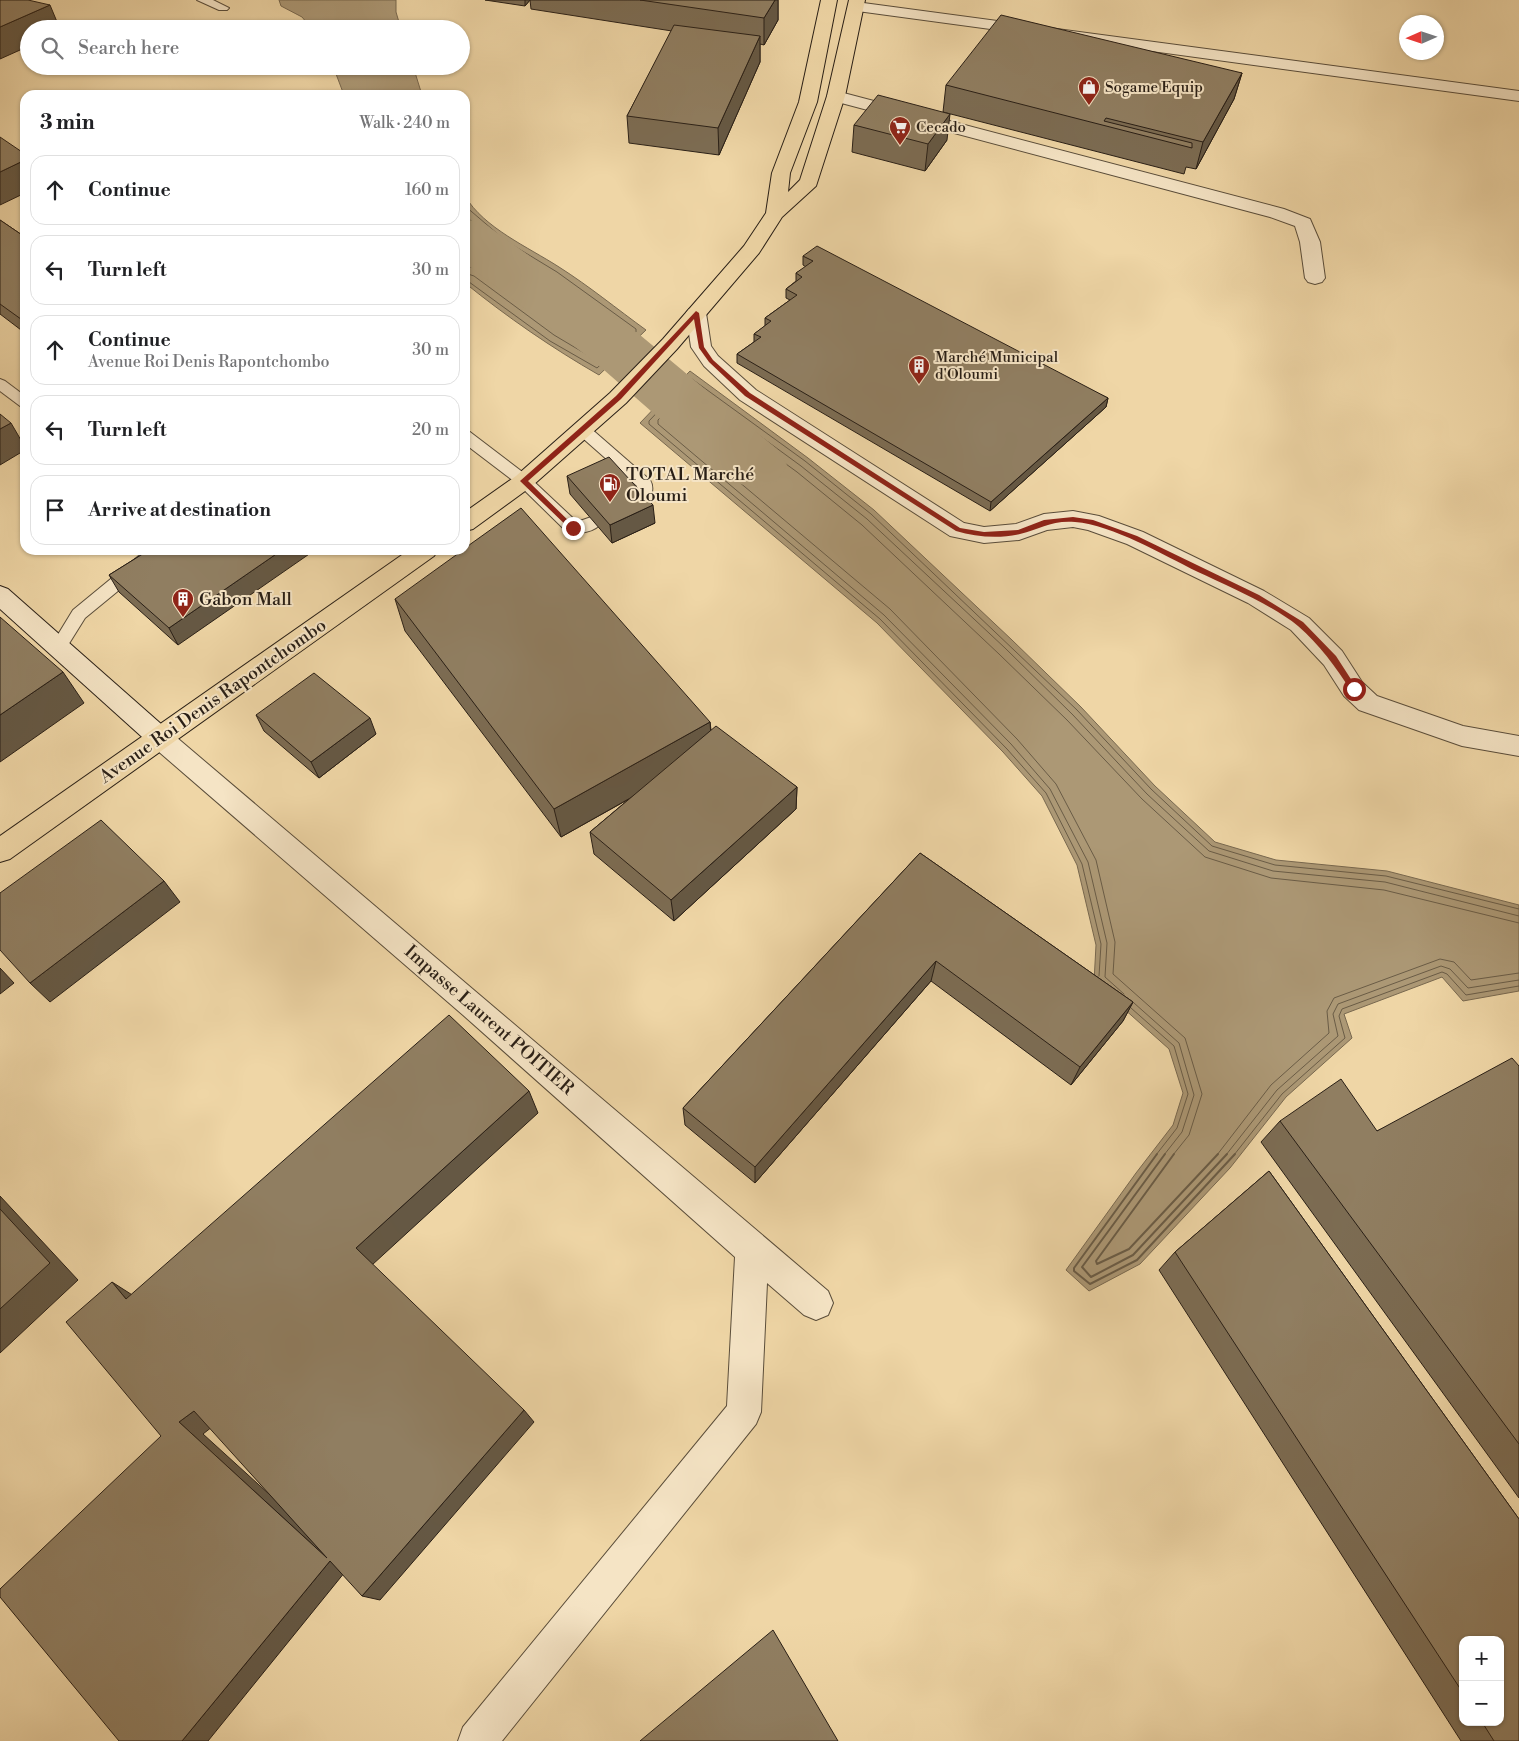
<!DOCTYPE html>
<html lang="en">
<head>
<meta charset="utf-8">
<style>
	:root { --surface:#fff; --page:#f2f2f2; --text:#202124; --muted:#757577; --line:#e0e0e0 }
	body { margin:0; font-family:"Libre Bodoni",serif; background:var(--page); color:var(--text) }
	.controls { position:absolute; right:15px; bottom:15px; display:grid; overflow:hidden; border-radius:10px; box-shadow:0 1px 4px #0004 }
	.controls button { width:45px; height:45px; display:grid; place-items:center; padding:0; border:0; border-bottom:1px solid var(--line); background:var(--surface); color:var(--text); font:25px sans-serif }
	.compass { position:absolute; left:1399px; top:15px; width:45px; height:45px; border-radius:50%; background:var(--surface); box-shadow:0 1px 4px #0004; rotate:267deg }
	.stop { position:absolute; width:15px; height:15px; margin:-11px; border:4px solid #8f2418; border-radius:50%; background:#fff }
	.stop.end { background:#8f2418; border-color:#fff; box-shadow:0 1px 5px #0008 }
	.list { margin:0; padding:0; list-style:none }
	h2 { display:flex; justify-content:space-between; align-items:center; height:65px; margin:0; padding:0 20px; font-size:21px }
	h2 small { font-size:16px; font-weight:400; color:var(--muted) }
	.list li { display:grid; grid-template-columns:32px 1fr auto; gap:15px; align-items:center; box-sizing:border-box; height:70px; margin:0 10px 10px; padding:0 10px; border:1px solid var(--line); border-radius:15px }
	.list b { display:block; font-size:19px; white-space:nowrap }
	.list p { margin:0; font-size:16px; white-space:nowrap; color:var(--muted) }
	.list em { font-size:16px; font-style:normal; color:var(--muted) }
	.icon { flex:none; width:28px; height:28px; fill:none; stroke:currentColor; stroke-width:2; stroke-linecap:round; stroke-linejoin:round }
	.map { position:relative; flex:none; width:1519px; height:1741px; overflow:hidden }
	.search { position:absolute; background:var(--surface); box-shadow:0 1px 4px #0004; left:20px; top:20px; width:450px; height:55px; display:flex; align-items:center; gap:12px; box-sizing:border-box; padding:0 18px; border-radius:28px; color:var(--muted); font-size:19px }
	.panel { position:absolute; background:var(--surface); box-shadow:0 1px 4px #0004; left:20px; top:90px; width:450px; height:465px; border-radius:15px }
	.map>svg:first-child { display:block }
	.water { fill:#ac9875; stroke:#78684f }
	.lines { fill:none; stroke-linecap:round; stroke-linejoin:round }
	.shore-far1 { stroke:#6a5c46; stroke-width:1 }
	.shore { stroke:#6a5c46; stroke-width:2 }
	.river { fill:#ac9875; fill-rule:evenodd }
	.lane-casing { stroke:#5a4d3a; stroke-width:2 }
	.street-casing { stroke:#5a4d3a; stroke-width:2 }
	.secondary-casing { stroke:#291f16; stroke-width:2 }
	.primary-casing { stroke:#291f16; stroke-width:2 }
	.lane { fill:#f5e4c5; fill-rule:evenodd }
	.street { fill:#f5e4c5; fill-rule:evenodd }
	.secondary { fill:#f5e4c5; fill-rule:evenodd }
	.primary { fill:#efd6a6; fill-rule:evenodd }
	.wall { fill:#7c6c53; stroke:#291f16; fill-rule:evenodd }
	.shaded-wall { fill:#655844; stroke:#291f16 }
	.building { fill:#907e61; stroke:#291f16; fill-rule:evenodd }
	.route { fill:#8f2418 }
	.labels { text-anchor:middle; dominant-baseline:central; stroke-width:4; stroke-linejoin:round; paint-order:stroke }
	.far-poi-label { font-size:15px; fill:#291f16; stroke:#f5e4c5; text-anchor:start }
	.poi-label { font-size:18px; fill:#291f16; stroke:#f5e4c5; text-anchor:start }
	.street-label { font-size:18px; fill:#291f16; stroke:#f5e4c5 }
</style>
</head>
<body>
<div class="map">
<svg width="1519" height="1741" viewBox="0 0 1519 1741">
	<rect width="100%" height="100%" fill="#efd6a6"/>
	<filter id="stains"><feTurbulence type="fractalNoise" baseFrequency=".004" numOctaves="4"/><feColorMatrix values="0 0 0 0 .2 0 0 0 0 .09 0 0 0 0 .02 0 0 0 .5 -.17"/></filter>
	<radialGradient id="worn" r=".72"><stop offset=".6" stop-color="#630" stop-opacity="0"/><stop offset="1" stop-color="#630" stop-opacity=".3"/></radialGradient>
	<g class="water">
		<polygon points="279,0 396,0 396,12 401,29 312,29 302,17 281,6"/>
		<polygon points="333,66 413,66 422,95 344,95"/>
		<path d="M 465,196 C 484,228 528,247 559,267 C 589,286 617,309 646,330 L 599,375 C 552,348 507,317 465,283 Z"/>
		<polygon points="690,371 808,458 874,510 1012,640 1081,707 1155,786 1215,842 1276,860 1387,871 1519,905 1519,991 1463,1001 1442,977 1344,1014 1352,1038 1286,1097 1230,1168 1140,1264 1089,1291 1066,1270 1136,1173 1173,1125 1183,1093 1169,1049 1094,982 1096,945 1077,865 1042,796 1003,752 877,623 640,423"/>
	</g>
	<g class="lines">
		<g class="shore-far1">
			<polyline points="465,206 506,241 557,272 636,329 636,332 597,368 550,341 465,279"/>
			<polyline points="465,216 503,246 554,277 626,330 627,333 596,360 554,335 474,276 465,273"/>
			<polyline points="465,225 498,252 549,283 614,330 615,334 595,351 558,329 476,268 465,266"/>
			<polyline points="1099,976 1101,944 1082,864 1046,793 1007,749 880,619 649,424 649,421 689,379 692,379 805,461 871,514 1077,710 1151,789 1212,846 1275,865 1386,876 1519,909"/>
			<polyline points="1124,994 1105,977 1107,943 1088,862 1050,789 1011,744 884,615 658,424 658,420 690,387 693,387 801,466 867,519 1005,648 1073,715 1147,794 1209,851 1273,871 1385,882 1519,916"/>
			<polyline points="1134,1003 1179,1043 1194,1095 1182,1132 1164,1155"/>
			<polyline points="1131,1008 1174,1046 1188,1094 1177,1128 1156,1155"/>
			<polyline points="1173,1155 1189,1135 1202,1094 1185,1038 1113,974 1115,942 1096,860 1056,784 1017,739 890,609 669,423 669,420 691,397 694,397 797,472 862,525 999,654 1067,720 1142,799 1205,857 1271,878 1384,890 1519,923"/>
			<polyline points="1217,1155 1271,1085 1329,1033 1327,1011 1334,998 1440,959 1454,962 1471,980 1519,973"/>
			<polyline points="1226,1155 1277,1090 1338,1036 1333,1014 1338,1004 1441,966 1450,969 1468,988 1519,980"/>
			<polyline points="1234,1155 1282,1094 1345,1038 1339,1016 1342,1009 1442,972 1447,974 1466,995 1519,986"/>
		</g>
		<g class="shore">
			<polyline points="1157,1154 1074,1268 1074,1271 1090,1284 1137,1260 1235,1154"/>
			<polyline points="1165,1154 1082,1267 1091,1277 1133,1255 1227,1154"/>
			<polyline points="1174,1154 1096,1261 1097,1264 1129,1249 1218,1154"/>
		</g>
		<polygon class="river" points="465,219 485,224 640,335 777,449 787,465 777,481 754,488 731,481 596,363 465,263"/>
		<g class="lane-casing">
			<g id="lane">
				<polygon points="197,0 213,0 229,8 227,10 219,10"/>
				<polygon points="0,379 5,381 25,396 25,408 20,406 0,391"/>
				<path d="M 583,425 L 588,426 L 650,480 C 658,493 644,512 631,508 L 628,504 L 636,493 L 637,486 L 578,434 L 576,430 L 578,426 Z"/>
				<path d="M 465,431 L 470,432 L 529,477 L 577,522 L 594,516 L 600,518 L 602,522 C 596,532 578,535 567,532 L 519,485 L 465,444 Z"/>
				<polygon points="146,550 165,550 163,554 85,618 65,650 59,652 53,650 51,646 73,610"/>
			</g>
		</g>
		<g class="street-casing">
			<g id="street">
				<polygon points="856,2 1519,91 1519,101 850,10 848,7 850,4"/>
				<polygon points="836,91 1284,209 1310,219 1320,242 1325,278 1322,282 1315,284 1308,282 1305,278 1300,242 1295,226 1270,217 830,100 827,96 830,92"/>
				<polygon points="696,307 703,309 706,313 711,346 718,356 756,390 964,523 984,527 1016,524 1044,514 1073,511 1099,516 1143,532 1264,591 1309,618 1342,651 1362,682 1377,696 1463,726 1519,736 1519,756 1462,746 1359,710 1344,696 1324,665 1291,630 1248,603 1127,544 1088,530 1073,527 1047,530 1019,540 984,543 950,536 740,400 704,366 691,347 686,313 689,309"/>
				<polygon points="160,728 169,731 828,1291 833,1303 828,1315 816,1320 804,1315 767,1283 761,1412 756,1424 502,1741 458,1741 463,1727 727,1406 735,1257 463,1015 151,745 147,738 151,731"/>
			</g>
		</g>
		<g class="secondary-casing">
			<polygon id="secondary" points="0,586 8,589 169,731 173,738 169,745 160,748 151,745 0,609"/>
		</g>
		<g class="primary-casing">
			<g id="primary">
				<polygon points="821,0 837,0 817,102 790,173 788,192 800,180 827,96 849,0 865,0 845,96 816,186 782,217 759,253 677,349 626,403 532,486 473,529 465,531 465,512 516,476 610,393 663,339 744,246 766,213 772,173 799,102"/>
				<polygon points="409,550 438,550 434,556 10,859 0,862 0,836"/>
			</g>
		</g>
		<use href="#lane" class="lane"/>
		<use href="#street" class="street"/>
		<use href="#secondary" class="secondary"/>
		<use href="#primary" class="primary"/>
	</g>
	<g class="wall">
		<polygon points="485,0 530,0 525,6"/>
		<polygon points="530,0 778,0 778,20 764,45 760,44 760,62 719,155 629,143 627,116 672,31 531,9"/>
		<polygon points="1242,73 1234,99 1196,169 1186,167 1184,174 943,112 946,85"/>
		<polygon points="854,125 947,140 925,171 852,152"/>
		<polygon points="0,220 25,237 25,333 0,314"/>
		<polygon points="803,256 1108,398 1106,407 990,511 737,363 737,354 754,342 754,334 765,326 765,318 790,300 786,298 786,289 796,281 796,273 806,267 803,265"/>
		<polygon points="567,476 655,523 612,543 570,494"/>
		<polygon points="149,550 178,645 119,592 109,575"/>
		<polygon points="395,599 710,722 711,730 797,787 796,809 674,921 594,854 590,832 629,799 561,837 405,631"/>
		<polygon points="256,715 376,734 319,778 264,731"/>
		<polygon points="920,853 1133,1002 1123,1021 1071,1085 931,981 755,1183 685,1125 683,1108"/>
		<polygon points="1519,1066 1519,1498 1261,1142 1280,1121 1377,1131"/>
		<path d="M 1269,1171 L 1519,1519 L 1519,1741 L 1461,1741 L 1159,1270 L 1175,1252 ZM 1463,1640 L 1500,1640 L 1500,1722 L 1463,1722 Z"/>
	</g>
	<g class="shaded-wall">
		<polygon points="525,0 530,0 525,6"/>
		<polygon points="775,0 778,0 778,20 764,45 764,18"/>
		<polygon points="50,5 60,29 29,29 29,46 0,59 0,27"/>
		<polygon points="760,36 760,62 719,155 718,128"/>
		<polygon points="1242,73 1234,99 1196,169 1203,142"/>
		<polygon points="950,114 947,140 925,171 928,144"/>
		<polygon points="25,160 25,193 0,205 0,172"/>
		<polygon points="1108,398 1106,407 990,511 991,502"/>
		<polygon points="11,423 25,447 25,450 0,465 0,429"/>
		<polygon points="653,505 655,523 612,543 610,525"/>
		<polygon points="282,550 315,550 178,645 169,628"/>
		<polygon points="63,672 84,703 0,762 0,715"/>
		<polygon points="370,718 376,734 319,778 311,762"/>
		<polygon points="710,722 712,752 561,837 554,809"/>
		<polygon points="797,787 796,809 674,921 671,900"/>
		<polygon points="164,881 180,902 50,1002 30,983"/>
		<polygon points="936,961 931,981 755,1183 755,1167"/>
		<polygon points="0,968 14,983 0,994"/>
		<polygon points="1133,1002 1123,1021 1071,1085 1080,1067"/>
		<polygon points="529,1091 538,1113 372,1265 356,1248"/>
		<polygon points="0,1196 78,1280 0,1353"/>
		<polygon points="112,1282 137,1298 126,1299"/>
		<polygon points="524,1410 534,1422 380,1600 362,1596"/>
		<polygon points="194,1411 217,1423 203,1434 346,1564 327,1558 179,1422"/>
		<polygon points="330,1561 349,1567 208,1741 182,1741"/>
	</g>
	<g class="building">
		<polygon points="0,0 28,0 50,5 0,27"/>
		<polygon points="640,0 775,0 764,18"/>
		<polygon points="1001,15 1242,73 1203,142 1106,118 1104,121 1192,143 1192,148 946,85"/>
		<polygon points="674,25 760,36 718,128 627,116"/>
		<polygon points="878,95 950,114 928,144 854,125"/>
		<polygon points="0,137 25,154 25,160 0,172"/>
		<polygon points="0,220 25,237 25,322 0,304"/>
		<polygon points="817,246 1108,398 991,502 737,354 761,337 754,334 771,321 765,318 797,295 786,289 802,277 796,273 813,261 803,256"/>
		<polygon points="0,414 11,423 0,429"/>
		<polygon points="609,457 653,505 610,525 567,476"/>
		<polygon points="521,508 710,722 554,809 395,599 463,550 465,550 465,548"/>
		<polygon points="149,550 282,550 169,628 109,575"/>
		<polygon points="0,617 63,672 0,715"/>
		<polygon points="314,673 370,718 311,762 256,715"/>
		<polygon points="716,726 797,787 671,900 590,832"/>
		<polygon points="101,820 164,881 30,983 0,950 0,893"/>
		<polygon points="920,853 1133,1002 1080,1067 936,961 755,1167 683,1108"/>
		<path d="M 449,1015 L 529,1091 L 356,1248 L 524,1410 L 362,1596 L 330,1561 L 182,1741 L 119,1741 L 0,1597 L 0,1589 L 161,1436 L 66,1322 L 112,1282 L 126,1299 ZM 194,1411 L 327,1558 L 179,1422 Z"/>
		<polygon points="1512,1058 1519,1066 1519,1444 1280,1121 1341,1079 1377,1131"/>
		<polygon points="1269,1171 1519,1519 1519,1741 1494,1741 1482,1722 1500,1722 1500,1640 1463,1640 1463,1693 1175,1252"/>
		<polygon points="0,1209 50,1263 0,1309"/>
		<polygon points="773,1630 838,1741 640,1741"/>
	</g>
	<path class="route" d="M 696,311 L 699,313 L 704,347 L 713,360 L 750,393 L 960,528 L 984,532 L 1018,530 L 1044,520 L 1073,517 L 1093,520 L 1137,536 L 1259,595 L 1303,622 L 1336,656 L 1356,687 L 1356,691 L 1351,691 C 1336,667 1319,644 1298,626 C 1272,605 1228,586 1198,572 C 1163,555 1113,525 1075,522 C 1052,520 1040,529 1020,534 C 999,539 976,537 956,531 L 745,396 L 709,362 L 699,348 L 694,319 L 621,399 L 528,481 L 576,528 L 571,530 L 520,481 L 616,396 Z"/>
	<defs>
		<g id="shop-pin" transform="scale(1.125)"><path d="M0 17L-7.5 6A9.5 9.5 0 1 1 7.5 6Z" fill="#8f2418" stroke="#f5e4c5"/><path d="M-5-2.5h2.3a2.7 3.5 0 0 1 5.4 0H5L5.5 6h-11ZM-1.5-2.5h3a1.5 2.3 0 0 0-3 0Z" fill="#fff"/></g>
		<g id="supermarket-pin" transform="scale(1.125)"><path d="M0 17L-7.5 6A9.5 9.5 0 1 1 7.5 6Z" fill="#8f2418" stroke="#f5e4c5"/><path d="M-6-5.5h2.5l.6 2H6L4.5 2H-2.5L-4.4-4H-6ZM-1.5 3.2a1.3 1.3 0 1 0 .1 0ZM3 3.2a1.3 1.3 0 1 0 .1 0Z" fill="#fff"/></g>
		<g id="building-pin" transform="scale(1.125)"><path d="M0 17L-7.5 6A9.5 9.5 0 1 1 7.5 6Z" fill="#8f2418" stroke="#f5e4c5"/><path d="M-4-6H4V6H1V3H-1V6H-4ZM-2.5-4.3h1.7v1.8h-1.7ZM.8-4.3h1.7v1.8H.8ZM-2.5-1h1.7V.8h-1.7ZM.8-1h1.7V.8H.8Z" fill="#fff"/></g>
		<g id="fuel-pin" transform="scale(1.125)"><path d="M0 17L-7.5 6A9.5 9.5 0 1 1 7.5 6Z" fill="#8f2418" stroke="#f5e4c5"/><path d="M-5.5-6h7V0h2V4h1.3V-2.5L3-4.5l.8-.8L6-3V5H2.5V1h-1V6h-7ZM-4.2-4.7v3.2H.2V-4.7Z" fill="#fff"/></g>
	</defs>
	<g fill-rule="evenodd">
		<use href="#shop-pin" x="1089" y="87"/>
		<use href="#supermarket-pin" x="900" y="127"/>
		<use href="#building-pin" x="919" y="366"/>
		<use href="#fuel-pin" x="610" y="484"/>
		<use href="#building-pin" x="183" y="599"/>
	</g>
	<g class="labels">
		<g class="far-poi-label">
			<text x="1105" y="87">Sogame Equip</text>
			<text x="916" y="127">Cecado</text>
			<text x="935" y="357">Marché Municipal<tspan x="935" dy="17">d'Oloumi</tspan></text>
		</g>
		<g class="poi-label">
			<text x="626" y="474">TOTAL Marché<tspan x="626" dy="21">Oloumi</tspan></text>
			<text x="199" y="599">Gabon Mall</text>
		</g>
		<g class="street-label">
			<text transform="translate(213 701) rotate(-35)">Avenue Roi Denis Rapontchombo</text>
			<text transform="translate(489 1020) rotate(41)">Impasse Laurent POITIER</text>
		</g>
	</g>
	<rect width="100%" height="100%" filter="url(#stains)"/>
	<rect width="100%" height="100%" fill="url(#worn)"/>
</svg>
<div class="controls">
<button>+</button>
<button>−</button>
</div>
<svg class="compass" viewBox="-18 -18 36 36"><path d="M0-13l5 13h-10z" fill="#e53935"/><path d="M0 13l5-13h-10z" fill="#757577"/></svg>
<div class="stop" style="left:1354px;top:689px"></div>
<div class="stop end" style="left:573px;top:528px"></div>
<div class="search"><svg class="icon" aria-label="search" viewBox="0 0 24 24"><circle cx="10" cy="10" r="6"/><path d="M15 15l6 6"/></svg>Search here</div>
<section class="panel">
<h2>3 min<small>Walk · 240 m</small></h2>
<ul class="list">
<li><svg class="icon" aria-label="ahead" viewBox="0 0 24 24"><path d="M12 20V5M6 11l6-6 6 6"/></svg><div><b>Continue</b></div><em>160 m</em></li>
<li><svg class="icon" aria-label="left" viewBox="0 0 24 24"><path d="M17 20v-9H6M10 6l-5 5 5 5"/></svg><div><b>Turn left</b></div><em>30 m</em></li>
<li><svg class="icon" aria-label="ahead" viewBox="0 0 24 24"><path d="M12 20V5M6 11l6-6 6 6"/></svg><div><b>Continue</b><p>Avenue Roi Denis Rapontchombo</p></div><em>30 m</em></li>
<li><svg class="icon" aria-label="left" viewBox="0 0 24 24"><path d="M17 20v-9H6M10 6l-5 5 5 5"/></svg><div><b>Turn left</b></div><em>20 m</em></li>
<li><svg class="icon" aria-label="arrive" viewBox="0 0 24 24"><path d="M6 21V4h12l-3 4 3 4H6"/></svg><div><b>Arrive at destination</b></div></li>
</ul>
</section>
</div>
</body>
</html>
